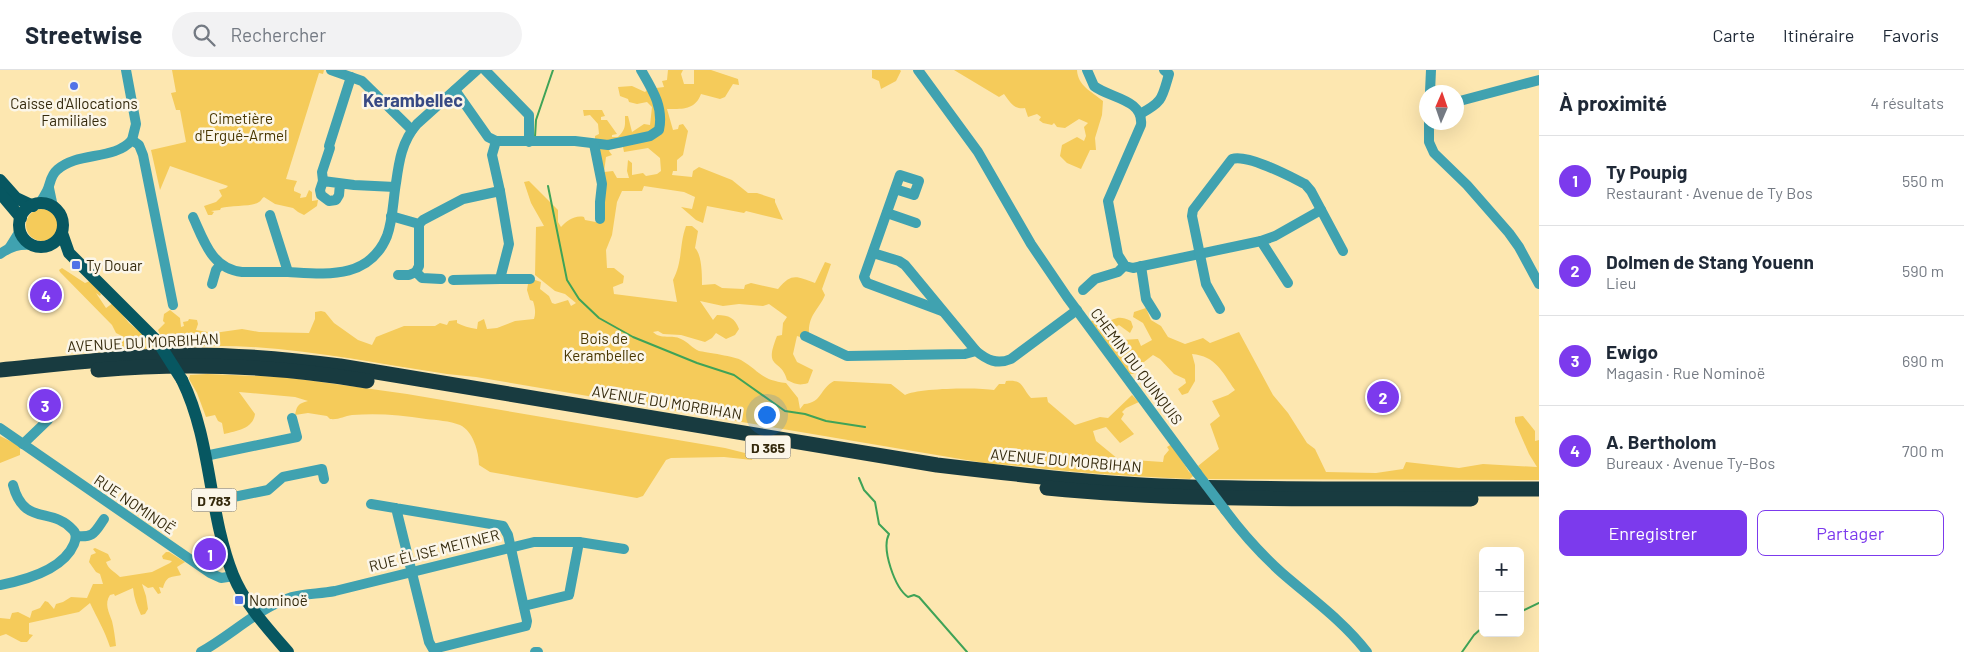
<!DOCTYPE html>
<html lang="fr">
<head>
<meta charset="utf-8">
<style>
	:root { --surface:#fff; --page:#f2f2f3; --text:#1f2937; --muted:#747a83; --line:#e0e1e3; --accent:#7c3aed }
	body { margin:0; font-family:Barlow,sans-serif; background:var(--page); color:var(--text) }
	.controls { position:absolute; right:15px; bottom:15px; display:grid; overflow:hidden; border-radius:8px; box-shadow:0 5px 20px #0002 }
	.controls button { width:45px; height:45px; display:grid; place-items:center; padding:0; border:0; border-bottom:1px solid var(--line); background:var(--surface); color:var(--text); font:25px sans-serif }
	.compass { position:absolute; left:1419px; top:15px; width:45px; height:45px; border-radius:50%; background:var(--surface); box-shadow:0 5px 20px #0002; rotate:2deg }
	.you { position:absolute; left:766px; top:344px; width:18px; height:18px; margin:-12px; border:4px solid #fff; border-radius:50%; background:#1a73e8; box-shadow:0 0 0 8px #1a73e833 }
	.badge { display:grid; place-items:center; width:32px; height:32px; border-radius:50%; background:var(--accent); color:#fff; font-size:16px; font-weight:700 }
	.pin { position:absolute; translate:-50% -50%; border:2px solid #fff; box-shadow:0 1px 5px #0006 }
	.list { margin:0; padding:0; list-style:none }
	h2 { display:flex; justify-content:space-between; align-items:center; height:65px; margin:0; padding:0 20px; font-size:21px }
	h2 small { font-size:16px; font-weight:400; color:var(--muted) }
	.list li { display:grid; grid-template-columns:32px 1fr auto; gap:15px; align-items:center; box-sizing:border-box; height:90px; padding:0 20px; border-top:1px solid var(--line) }
	.list b { display:block; font-size:19px; white-space:nowrap }
	.list p { margin:0; font-size:16px; white-space:nowrap; color:var(--muted) }
	.list em { font-size:16px; font-style:normal; color:var(--muted) }
	.actions { display:flex; gap:10px; padding:15px 20px }
	.actions a { flex:1; padding:11px 0; border:1px solid var(--accent); border-radius:8px; text-align:center; font-size:18px; color:var(--accent) }
	.actions .main { background:var(--accent); color:#fff }
	.icon { flex:none; width:28px; height:28px; fill:none; stroke:currentColor; stroke-width:2; stroke-linecap:round; stroke-linejoin:round }
	.map { position:relative; flex:none; width:1539px; height:582px; overflow:hidden }
	header { display:flex; align-items:center; gap:30px; box-sizing:border-box; height:70px; padding:0 25px; background:var(--surface); border-bottom:1px solid var(--line) }
	header strong { font-size:24px }
	nav { display:flex; gap:28px; margin-inline-start:auto; font-size:18px }
	.search { width:350px; height:45px; background:var(--page); display:flex; align-items:center; gap:12px; box-sizing:border-box; padding:0 18px; border-radius:28px; color:var(--muted); font-size:19px }
	main { display:flex }
	aside { flex:1; background:var(--surface) }
	.map>svg:first-child { display:block }
	.green { fill:#f5cb5a }
	.lines { fill:none; stroke-linecap:round; stroke-linejoin:round }
	.stream { stroke:#3fa357; stroke-width:2 }
	.minor { stroke:#40a2b0; stroke-width:10 }
	.major { stroke:#075761; stroke-width:12 }
	.highway { stroke:#183b40; stroke-width:15 }
	.minor-bridge { stroke:#40a2b0; stroke-width:10 }
	.major-bridge { stroke:#075761; stroke-width:12 }
	.poi-dot { fill:#5272e7; stroke:#fbf6e9; stroke-width:2 }
	.labels { text-anchor:middle; dominant-baseline:central; stroke-width:5; stroke-linejoin:round; paint-order:stroke }
	.shield { fill:#fbf6e9; stroke:#70664e; stroke-width:1 }
	.shield-label { font-size:14px; font-weight:bold; fill:#34290c }
	.poi-label { font-size:15px; fill:#34290c; stroke:#fbf6e9; text-anchor:start }
	.park-label { font-size:15px; fill:#483600; stroke:#fbf6e9 }
	.street-label { font-size:15px; fill:#34290c; stroke:#fbf6e9 }
	.quarter-label { font-size:18px; font-weight:bold; fill:#374984; stroke:#fbf6e9 }
</style>
</head>
<body>
<header>
<strong>Streetwise</strong>
<div class="search"><svg class="icon" aria-label="search" viewBox="0 0 24 24"><circle cx="10" cy="10" r="6"/><path d="M15 15l6 6"/></svg>Rechercher</div>
<nav><a>Carte</a><a>Itinéraire</a><a>Favoris</a></nav>
</header>
<main>
<div class="map">
<svg width="1539" height="582" viewBox="0 0 1539 582">
	<rect width="100%" height="100%" fill="#fde7b0"/>
	<g class="green">
		<path d="M 172,0 L 324,0 L 323,4 L 319,3 L 286,109 L 297,111 L 294,118 L 294,121 L 301,124 L 300,128 L 306,127 L 309,120 L 312,122 L 312,131 L 318,130 L 317,136 L 304,145 L 298,142 L 293,138 L 275,134 L 264,127 C 262,128 261,131 259,132 C 252,137 231,135 221,138 L 220,140 L 211,141 L 214,142 L 212,145 L 208,145 L 204,136 L 216,132 L 222,126 L 219,120 L 226,118 L 228,116 L 170,96 L 160,120 L 151,80 L 186,72 L 180,40 L 176,40 L 171,23 L 176,22 Z"/>
		<path d="M 668,0 L 683,0 L 681,4 L 684,14 L 694,14 L 694,0 L 711,0 L 738,9 L 739,15 L 733,14 L 725,27 L 720,29 L 701,24 C 695,40 683,39 667,39 L 673,60 L 678,59 L 679,55 L 683,54 L 688,61 L 683,85 L 677,90 L 677,101 L 673,101 L 672,105 L 692,107 L 693,101 L 699,97 L 732,110 L 748,123 L 757,123 L 775,129 L 775,132 L 783,150 L 746,141 L 744,143 L 707,136 L 703,153 L 696,150 L 681,137 L 692,139 L 695,127 L 684,122 L 644,116 L 642,121 L 622,121 L 617,132 L 612,165 L 606,180 L 607,198 L 614,198 L 624,206 L 623,213 L 613,217 L 614,224 L 677,232 L 673,210 C 683,191 679,175 686,156 L 692,156 L 698,161 L 695,178 C 702,185 702,205 702,215 L 715,214 L 722,218 L 744,219 L 745,215 L 751,213 L 778,219 C 792,202 797,207 815,213 L 825,192 L 831,194 L 822,219 L 825,225 C 820,238 808,245 809,263 L 803,268 L 797,266 L 793,284 L 797,292 L 813,300 L 808,313 C 799,316 795,314 787,310 C 781,287 763,301 777,266 L 782,265 L 783,253 L 787,247 L 769,234 L 763,236 L 739,234 L 723,236 L 700,231 L 713,250 L 717,245 C 729,245 735,248 739,259 L 735,265 L 726,269 L 716,263 L 712,268 L 705,272 L 681,265 L 663,264 L 658,261 L 653,262 C 661,270 672,264 681,269 C 688,272 692,278 699,281 C 705,282 737,287 741,290 C 760,301 760,310 786,313 L 798,328 L 800,339 L 804,334 C 822,333 820,318 834,311 L 891,314 L 905,325 C 916,318 979,317 994,320 L 999,314 L 1005,314 L 1006,311 C 1023,309 1021,317 1031,328 L 1047,327 L 1048,332 L 1075,355 L 1100,347 L 1108,348 L 1132,325 L 1139,332 L 1126,338 L 1122,342 L 1124,344 L 1121,349 L 1134,364 L 1120,373 L 1106,357 L 1093,361 L 1096,371 L 1118,389 L 1163,392 L 1164,386 L 1169,380 L 1167,377 L 1172,374 L 1189,402 L 1194,405 L 1190,409 C 1149,407 1108,405 1067,401 C 1041,399 1016,395 990,394 L 476,307 L 447,304 C 358,291 263,269 173,278 C 166,273 161,268 158,260 L 165,253 L 163,251 L 164,244 L 170,240 L 180,248 L 181,257 L 184,256 L 183,252 L 188,251 L 189,249 L 197,250 L 198,254 L 196,260 L 214,263 L 242,259 L 259,262 L 309,263 L 315,249 L 315,242 L 321,241 L 325,242 L 334,253 L 358,270 L 372,275 L 376,267 L 404,256 L 435,256 L 440,253 L 447,255 L 449,251 L 457,250 L 457,253 C 463,256 469,258 477,259 L 478,252 L 484,249 L 487,259 L 497,258 L 515,251 L 534,249 C 536,243 535,237 533,231 L 530,230 L 527,220 L 529,208 L 541,212 L 540,219 L 549,226 L 552,233 L 555,234 L 568,230 L 571,236 L 576,233 L 565,224 L 555,221 L 535,205 L 536,157 L 544,156 L 531,133 L 524,112 L 529,111 L 558,140 L 558,152 L 561,157 C 567,151 574,145 584,147 L 585,150 L 601,153 L 596,80 L 611,77 L 609,81 L 612,85 L 606,87 L 604,102 L 613,101 L 617,108 L 629,108 L 627,101 L 628,90 L 632,93 L 632,105 L 643,103 L 646,106 L 657,104 L 661,101 L 660,88 L 648,78 L 624,82 L 623,77 L 619,78 L 595,70 L 595,66 L 599,64 L 598,54 L 590,45 L 584,46 L 583,40 L 602,40 L 605,46 L 601,47 L 601,50 L 607,50 L 617,64 L 612,65 L 612,67 L 618,67 C 626,59 625,56 625,46 L 628,46 L 632,62 L 644,54 L 650,55 L 652,37 L 647,32 L 637,34 L 629,32 L 628,29 L 620,26 L 618,17 L 632,16 L 645,22 L 648,19 L 664,17 L 662,11 L 667,10 Z"/>
		<polygon points="872,0 900,0 901,1 896,11 881,19 879,11 872,8"/>
		<path d="M 954,0 L 1077,0 C 1078,16 1091,21 1103,31 L 1102,45 L 1095,68 L 1096,80 L 1090,80 L 1081,99 L 1067,93 L 1060,86 L 1062,75 L 1077,67 L 1084,71 L 1086,66 L 1084,57 L 1088,53 L 1079,49 L 1065,58 L 1057,57 L 1054,53 L 1052,55 L 1043,53 L 1039,50 L 1041,47 L 1037,44 L 1028,47 L 1025,38 C 1014,40 1010,32 1004,24 L 999,27 Z"/>
		<circle cx="42" cy="155" r="16"/>
		<polygon points="62,198 85,213 90,211 101,224 100,226 96,223 106,238 113,233 129,253 149,269 153,277 147,279 117,278 116,273 124,267 116,263 112,255 60,202 59,200"/>
		<path d="M 1146,238 L 1151,250 L 1161,256 L 1168,267 L 1185,274 L 1203,268 L 1210,273 L 1239,262 L 1273,325 L 1288,343 L 1307,373 L 1315,379 L 1326,402 L 1376,403 L 1403,399 L 1406,392 L 1459,398 L 1483,394 L 1537,397 L 1529,384 L 1515,352 L 1515,347 L 1523,346 L 1535,361 L 1535,371 L 1539,370 L 1539,410 L 1207,409 L 1198,396 L 1219,379 L 1210,354 L 1220,346 L 1212,331 L 1228,325 L 1235,320 C 1222,302 1216,286 1192,284 L 1195,295 L 1195,311 L 1188,323 L 1182,325 L 1178,319 L 1186,313 L 1185,309 L 1174,304 L 1160,289 L 1153,285 L 1144,292 L 1139,292 L 1134,304 L 1128,304 L 1090,251 L 1098,250 L 1105,253 C 1116,248 1119,245 1131,251 L 1133,257 L 1130,263 L 1119,255 L 1114,258 L 1116,262 L 1111,264 L 1111,267 L 1115,272 L 1117,271 L 1118,267 L 1122,270 L 1138,269 L 1141,276 L 1152,270 L 1143,253 L 1133,247 L 1134,242 Z"/>
		<path d="M 207,304 L 283,307 L 314,311 L 407,324 L 725,378 L 753,385 L 752,390 L 724,387 L 671,388 L 666,390 L 643,426 L 637,428 L 490,402 L 479,395 C 479,382 473,361 460,355 C 450,351 436,350 426,349 C 400,345 378,343 352,345 C 344,346 339,350 330,349 L 327,346 L 308,343 L 295,345 C 297,335 298,334 308,331 L 295,327 L 239,322 L 255,344 C 253,359 236,361 224,364 L 222,353 L 218,351 L 215,345 L 206,347 L 197,323 L 189,309 L 190,305 Z"/>
		<polygon points="0,366 20,376 20,385 0,393"/>
		<path d="M 95,478 L 108,484 L 111,490 L 106,492 C 109,500 114,501 120,507 L 152,502 L 170,493 L 172,491 L 163,489 L 162,486 L 166,482 L 169,482 L 185,492 L 177,497 L 181,505 C 172,508 167,504 163,518 L 159,517 L 161,523 L 158,524 L 153,517 L 148,518 L 142,514 L 146,526 L 148,539 L 145,544 L 141,545 C 137,536 134,528 133,518 L 115,526 L 114,524 L 110,525 C 104,534 109,542 112,551 C 114,559 115,568 116,576 L 110,577 C 105,561 97,548 90,533 L 79,542 L 29,553 L 29,564 L 33,565 L 27,572 L 21,572 L 6,564 L 0,566 L 0,548 L 10,549 L 12,543 L 18,542 L 30,548 L 32,541 L 40,538 L 45,531 L 48,532 L 54,539 L 56,534 L 63,532 L 71,527 L 87,528 L 93,514 L 103,514 L 100,504 L 96,502 L 89,492 L 91,485 L 96,483 L 93,479 Z"/>
	</g>
	<g class="lines">
		<g class="stream">
			<polyline points="535,67 536,50 553,0"/>
			<polyline points="548,116 567,210 579,229 599,248 633,267 697,293 734,305 785,341 805,344 826,351 865,357"/>
			<path d="M 859,408 L 864,420 L 875,432 L 879,454 L 889,464 C 881,479 895,518 908,527 L 914,525 L 919,527 L 967,582"/>
			<polyline points="1520,542 1539,533"/>
			<polyline points="1462,582 1474,565 1483,557"/>
		</g>
		<g class="minor">
			<polyline points="331,0 362,11 412,60"/>
			<polyline points="485,0 529,45 529,72"/>
			<polyline points="918,0 978,82 1031,174 1067,227 1197,403"/>
			<path d="M 1087,0 L 1094,16 C 1109,28 1144,29 1141,55 L 1108,131 L 1118,185 L 1125,196 L 1133,198 L 1261,171 L 1275,166 L 1321,140"/>
			<path d="M 455,20 L 488,67 L 496,71 L 575,71 L 608,75 L 650,66 L 659,60 C 664,37 652,19 641,0"/>
			<polyline points="1430,22 1431,0"/>
			<polyline points="1456,32 1539,10"/>
			<path d="M 1140,44 C 1163,32 1162,28 1169,4 L 1164,0"/>
			<polyline points="1429,52 1429,72 1434,83 1467,115 1509,163 1519,177 1539,214"/>
			<polyline points="132,70 139,75 143,85 173,235"/>
			<polyline points="496,71 492,85 500,121"/>
			<polyline points="594,74 602,114 600,132 600,149"/>
			<polyline points="323,111 322,102 330,78 329,76 351,7"/>
			<polyline points="340,114 339,125 336,130 329,131 321,125 320,120 323,111 354,115 395,117"/>
			<polyline points="49,118 53,137"/>
			<path d="M 895,119 L 914,125 L 919,111 L 900,105 C 888,139 876,173 864,207 L 867,213 L 942,241"/>
			<path d="M 39,134 C 42,130 45,125 47,121 C 51,113 50,106 57,100 C 78,81 114,91 132,70 L 136,54 L 126,0"/>
			<polyline points="887,143 916,153"/>
			<polyline points="270,145 288,202"/>
			<polyline points="391,146 419,154 423,150 463,129 500,121 509,174 500,209 453,210"/>
			<path d="M 193,147 C 204,171 212,199 242,202 C 257,202 272,202 288,202 C 326,204 369,210 387,166 C 393,150 393,130 396,113 C 399,91 402,71 417,54 L 477,0"/>
			<polyline points="419,154 419,196 416,202 422,208 441,209"/>
			<polyline points="1261,171 1288,213"/>
			<polyline points="10,177 20,161"/>
			<polyline points="873,183 899,191 905,195 976,281"/>
			<path d="M 0,184 C 11,176 19,174 32,175"/>
			<polyline points="1141,196 1146,229 1156,245"/>
			<polyline points="398,205 409,205 416,202"/>
			<polyline points="500,209 530,209"/>
			<polyline points="212,214 216,200 220,195"/>
			<polyline points="1083,220 1095,209 1118,202 1124,196"/>
			<path d="M 1220,239 L 1206,214 L 1192,146 L 1193,140 L 1232,89 C 1248,84 1289,106 1305,114 L 1311,121 L 1343,181"/>
			<path d="M 805,266 L 847,286 L 965,284 L 976,281 C 987,290 997,295 1011,289 L 1077,240"/>
			<polyline points="0,358 210,503 221,508 234,506"/>
			<polyline points="23,374 48,350"/>
			<polyline points="205,386 297,367 292,348"/>
			<polyline points="214,431 268,420 283,407 322,399 324,409"/>
			<polyline points="371,434 503,456 508,465 527,551 526,556 433,579 429,572 396,438"/>
			<path d="M 1225,440 C 1242,463 1261,484 1282,503 C 1312,529 1343,551 1367,582"/>
			<path d="M 76,466 C 94,468 95,462 104,449"/>
			<path d="M 0,515 C 26,510 63,500 74,474 C 76,469 77,464 73,460 C 52,436 24,457 13,415"/>
			<polyline points="524,536 569,525 579,472"/>
			<path d="M 201,582 C 232,565 258,538 292,527 C 306,523 320,524 335,521 L 534,472 L 579,472 L 624,479"/>
			<polyline points="535,582 538,582"/>
		</g>
		<g class="major">
			<polyline points="0,110 16,128 33,136"/>
			<polyline points="0,123 21,148"/>
			<circle cx="41" cy="155" r="22"/>
			<polyline points="62,163 69,183 158,272"/>
			<path d="M 182,310 C 212,371 208,442 233,505 C 245,534 267,558 288,582"/>
		</g>
		<g class="highway">
			<path d="M 0,300 C 59,294 118,287 178,285 C 232,284 286,289 340,296 L 937,395 C 1021,405 1106,415 1190,417 C 1306,420 1423,419 1539,419"/>
			<path d="M 98,300 C 188,292 278,296 367,311"/>
			<path d="M 1047,418 C 1187,432 1329,428 1471,429"/>
		</g>
		<polyline class="minor-bridge" points="1197,403 1225,440"/>
		<polyline class="major-bridge" points="158,272 182,310"/>
	</g>
	<g class="poi-dot">
		<circle cx="74" cy="16" r="5"/>
		<rect x="71" y="190" width="10" height="10" rx="2.5"/>
		<rect x="234" y="525" width="10" height="10" rx="2.5"/>
	</g>
	<g class="labels">
		<g class="shield">
			<rect x="745.5" y="365.5" width="45" height="23" rx="4"/>
			<rect x="191.5" y="418.5" width="45" height="23" rx="4"/>
		</g>
		<g class="shield-label">
			<text x="768" y="377">D 365</text>
			<text x="214" y="430">D 783</text>
		</g>
		<g class="poi-label">
			<text x="74" y="33" text-anchor="middle">Caisse d'Allocations<tspan x="74" dy="17">Familiales</tspan></text>
			<text x="86" y="195">Ty Douar</text>
			<text x="249" y="530">Nominoë</text>
		</g>
		<g class="park-label">
			<text x="241" y="48">Cimetière<tspan x="241" dy="17">d'Ergué-Armel</tspan></text>
			<text x="604" y="268">Bois de<tspan x="604" dy="17">Kerambellec</tspan></text>
		</g>
		<g class="street-label">
			<text transform="translate(143 272) rotate(-3)">AVENUE DU MORBIHAN</text>
			<text transform="translate(1137 296) rotate(53)">CHEMIN DU QUINQUIS</text>
			<text transform="translate(667 332) rotate(9)">AVENUE DU MORBIHAN</text>
			<text transform="translate(1066 390) rotate(5)">AVENUE DU MORBIHAN</text>
			<text transform="translate(135 434) rotate(34)">RUE NOMINOË</text>
			<text transform="translate(434 480) rotate(-14)">RUE ÉLISE MEITNER</text>
		</g>
		<g class="quarter-label">
			<text x="413" y="30">Kerambellec</text>
		</g>
	</g>
</svg>
<div class="controls">
<button>+</button>
<button>−</button>
</div>
<svg class="compass" viewBox="-18 -18 36 36"><path d="M0-13l5 13h-10z" fill="#e53935"/><path d="M0 13l5-13h-10z" fill="#747a83"/></svg>
<div class="you"></div>
<div class="pin badge" style="left:210px;top:484px">1</div>
<div class="pin badge" style="left:1383px;top:327px">2</div>
<div class="pin badge" style="left:45px;top:335px">3</div>
<div class="pin badge" style="left:46px;top:225px">4</div>
</div>
<aside>
<h2>À proximité<small>4 résultats</small></h2>
<ul class="list">
<li><span class="badge">1</span><div><b>Ty Poupig</b><p>Restaurant · Avenue de Ty Bos</p></div><em>550 m</em></li>
<li><span class="badge">2</span><div><b>Dolmen de Stang Youenn</b><p>Lieu</p></div><em>590 m</em></li>
<li><span class="badge">3</span><div><b>Ewigo</b><p>Magasin · Rue Nominoë</p></div><em>690 m</em></li>
<li><span class="badge">4</span><div><b>A. Bertholom</b><p>Bureaux · Avenue Ty-Bos</p></div><em>700 m</em></li>
</ul>
<div class="actions"><a class="main">Enregistrer</a><a>Partager</a></div>
</aside>
</main>
</body>
</html>
